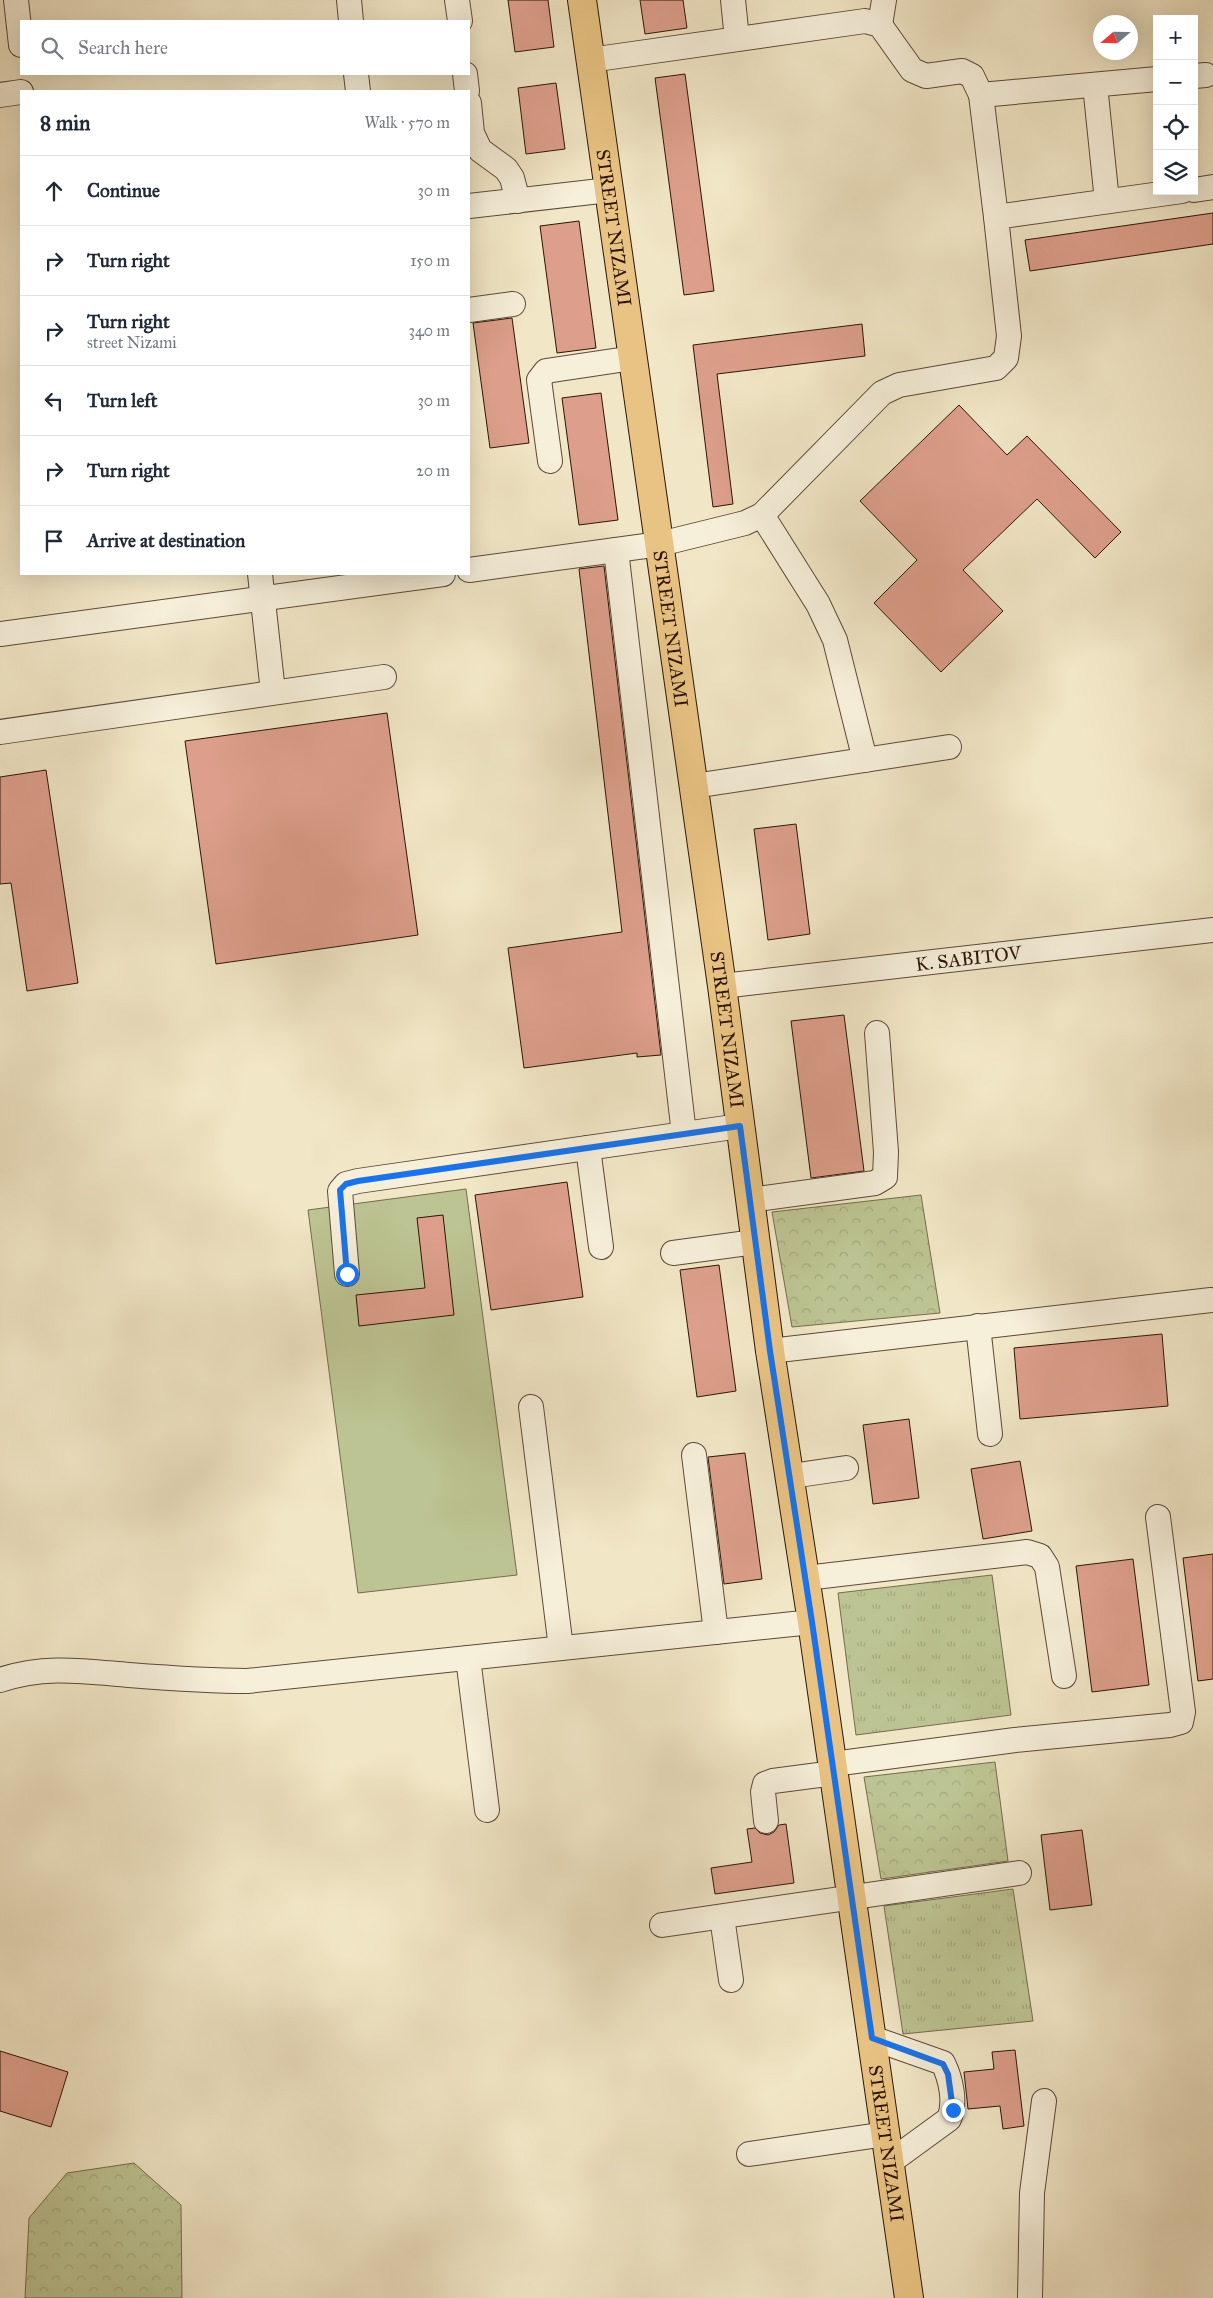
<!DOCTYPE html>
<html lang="en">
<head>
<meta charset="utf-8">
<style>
  :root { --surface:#fff; --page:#f6f6f7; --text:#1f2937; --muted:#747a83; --line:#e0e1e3 }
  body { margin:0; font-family:"IM FELL Great Primer",serif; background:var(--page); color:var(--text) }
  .controls { position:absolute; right:15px; top:15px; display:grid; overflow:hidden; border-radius:0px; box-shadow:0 5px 20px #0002 }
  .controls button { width:45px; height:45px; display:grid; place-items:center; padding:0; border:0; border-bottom:1px solid var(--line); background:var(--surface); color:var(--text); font:25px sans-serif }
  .compass { position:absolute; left:1093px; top:15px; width:45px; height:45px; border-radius:50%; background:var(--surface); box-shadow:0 5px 20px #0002; rotate:250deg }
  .stop { position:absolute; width:15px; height:15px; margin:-11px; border:4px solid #1a73e8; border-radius:50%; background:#fff }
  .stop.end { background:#1a73e8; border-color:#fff; box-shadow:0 1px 5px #0008 }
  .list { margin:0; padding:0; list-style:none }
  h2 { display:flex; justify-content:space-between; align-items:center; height:65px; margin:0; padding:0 20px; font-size:21px }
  h2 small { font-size:16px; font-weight:400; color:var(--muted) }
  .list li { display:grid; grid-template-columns:32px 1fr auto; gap:15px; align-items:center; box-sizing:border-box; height:70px; padding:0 20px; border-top:1px solid var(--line) }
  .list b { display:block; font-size:19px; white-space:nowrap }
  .list p { margin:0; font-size:16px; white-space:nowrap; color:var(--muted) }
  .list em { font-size:16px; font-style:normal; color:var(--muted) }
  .icon { flex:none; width:28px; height:28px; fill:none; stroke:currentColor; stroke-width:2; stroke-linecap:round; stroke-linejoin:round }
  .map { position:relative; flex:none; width:1213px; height:2298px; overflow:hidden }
  .search { position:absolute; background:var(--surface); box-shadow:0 5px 20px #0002; left:20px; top:20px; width:450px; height:55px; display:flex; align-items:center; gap:12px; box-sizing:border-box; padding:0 18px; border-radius:0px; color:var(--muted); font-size:19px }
  .panel { position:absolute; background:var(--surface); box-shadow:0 5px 20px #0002; left:20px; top:90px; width:450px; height:485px; border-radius:0px }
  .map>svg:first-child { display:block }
  .grass { fill:url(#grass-tufts); stroke:#746c4d }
  .forest { fill:url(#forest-crowns); stroke:#746c4d }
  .green { fill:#bdc493; stroke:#746c4d }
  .building { fill:#dd9f8b; stroke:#2c1507 }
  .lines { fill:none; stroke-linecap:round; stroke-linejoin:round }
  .minor-casing { stroke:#5d4937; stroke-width:26 }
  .major-casing { stroke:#2c1507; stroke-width:30 }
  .minor { stroke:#f6efda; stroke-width:24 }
  .major { stroke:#e8c383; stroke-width:28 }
  .route { stroke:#1a73e8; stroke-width:6 }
  .labels { text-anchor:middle; stroke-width:4; stroke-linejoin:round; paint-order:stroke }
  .street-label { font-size:19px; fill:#2c1507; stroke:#f6efda }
</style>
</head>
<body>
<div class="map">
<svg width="1213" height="2298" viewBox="0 0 1213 2298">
  <defs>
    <pattern id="grass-tufts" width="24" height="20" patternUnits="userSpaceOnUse" patternTransform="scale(1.25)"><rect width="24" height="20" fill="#bdc493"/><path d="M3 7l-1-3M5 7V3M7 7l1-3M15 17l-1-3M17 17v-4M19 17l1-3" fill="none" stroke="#a3a87d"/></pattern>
    <pattern id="forest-crowns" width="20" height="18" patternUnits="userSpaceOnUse" patternTransform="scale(1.25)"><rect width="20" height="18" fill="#bdc493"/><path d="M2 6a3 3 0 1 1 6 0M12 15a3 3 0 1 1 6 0" fill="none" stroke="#a3a87d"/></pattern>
  </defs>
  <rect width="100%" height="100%" fill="#f1e6c6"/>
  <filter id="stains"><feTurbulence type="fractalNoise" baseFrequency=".004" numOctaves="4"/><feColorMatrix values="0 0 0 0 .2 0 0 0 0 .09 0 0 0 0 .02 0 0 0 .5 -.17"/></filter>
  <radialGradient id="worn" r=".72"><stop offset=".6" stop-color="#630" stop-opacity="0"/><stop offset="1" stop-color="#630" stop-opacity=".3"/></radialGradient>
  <path class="grass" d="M 992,1575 L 1011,1715 L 856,1735 L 838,1593 Z
    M 1013,1889 L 1033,2021 L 903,2034 L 884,1906 Z"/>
  <path class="forest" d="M 921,1195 L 940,1313 L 792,1327 L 772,1212 Z
    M 995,1762 L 1008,1861 L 881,1879 L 864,1777 Z
    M 134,2163 L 181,2205 L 182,2298 L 25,2298 L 29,2218 L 67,2173 Z"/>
  <path class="green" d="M 466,1189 L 517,1575 L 358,1593 L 308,1210 Z"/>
  <path class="building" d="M 508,0 L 548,0 L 554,47 L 515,52 Z
    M 640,0 L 683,0 L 687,28 L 645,34 Z
    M 685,74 L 714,291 L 684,295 L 655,78 Z
    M 556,83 L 565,149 L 526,154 L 518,88 Z
    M 1213,213 L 1213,244 L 1030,271 L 1025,240 Z
    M 579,221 L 596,348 L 557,353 L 540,226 Z
    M 512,318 L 529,443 L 490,448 L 473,323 Z
    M 862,324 L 865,356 L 717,374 L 733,504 L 713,507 L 693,345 Z
    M 601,393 L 618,520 L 579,525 L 562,398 Z
    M 959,405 L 1007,455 L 1027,436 L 1121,532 L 1095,558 L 1037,499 L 963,570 L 1003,611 L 941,672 L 874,603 L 917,560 L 860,501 Z
    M 604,566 L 661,1055 L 637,1057 L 637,1053 L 524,1068 L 508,948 L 622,932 L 579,569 Z
    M 387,713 L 418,935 L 216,964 L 185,741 Z
    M 46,770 L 78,983 L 27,991 L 11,883 L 0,884 L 0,777 Z
    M 796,824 L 810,934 L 768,940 L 754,829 Z
    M 844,1015 L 864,1171 L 811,1178 L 791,1021 Z
    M 567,1182 L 583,1297 L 491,1310 L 475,1195 Z
    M 443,1215 L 454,1315 L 359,1326 L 356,1295 L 425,1288 L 417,1218 Z
    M 719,1265 L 736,1391 L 697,1397 L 680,1270 Z
    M 1162,1334 L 1168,1406 L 1020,1419 L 1014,1348 Z
    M 909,1419 L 919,1498 L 873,1504 L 863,1425 Z
    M 745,1453 L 762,1579 L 724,1584 L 708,1457 Z
    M 1020,1461 L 1032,1531 L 983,1539 L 971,1469 Z
    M 1213,1554 L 1213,1679 L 1198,1681 L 1183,1558 Z
    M 1133,1559 L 1149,1685 L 1092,1692 L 1076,1566 Z
    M 786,1824 L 794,1883 L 715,1894 L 711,1868 L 752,1862 L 747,1829 L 755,1828 L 760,1833 L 768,1835 L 774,1832 L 779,1825 Z
    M 1082,1830 L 1092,1905 L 1050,1910 L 1041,1835 Z
    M 1015,2050 L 1024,2126 L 1003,2129 L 1000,2106 L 968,2109 L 964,2072 L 994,2069 L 992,2052 Z
    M 0,2051 L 68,2072 L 51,2127 L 0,2111 Z"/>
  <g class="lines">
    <g class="minor-casing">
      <g id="minor">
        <path d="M 16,0 L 21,45"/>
        <path d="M 349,0 L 351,21"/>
        <path d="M 457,0 L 460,21"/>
        <path d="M 733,0 L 737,39"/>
        <path d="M 880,25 L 884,0"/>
        <path d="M 590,60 L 865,21 L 880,25 L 912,70 L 926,76 L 962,71 L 972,76 L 981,95 L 996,217"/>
        <path d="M 356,74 L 358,91"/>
        <path d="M 465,74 L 467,91"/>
        <path d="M 1194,76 L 1206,75"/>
        <path d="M 1095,85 L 1107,201"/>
        <path d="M 0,95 L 21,92"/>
        <path d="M 981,95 L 1157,79"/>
        <path d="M 469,103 L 472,133 L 480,150 L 506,169 L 512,178 L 518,201"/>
        <path d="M 1194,190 L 1213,187"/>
        <path d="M 469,206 L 609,190"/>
        <path d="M 469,310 L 513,304"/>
        <path d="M 550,461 L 539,380 L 546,371 L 633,358"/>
        <path d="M 762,515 L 818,604 L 835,640 L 865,760"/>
        <path d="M 616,550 L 684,1134"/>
        <path d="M 469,570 L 660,544 L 745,523 L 762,515 L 882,393 L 899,385 L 996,368 L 1006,358 L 1009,336 L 996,217 L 1182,191"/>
        <path d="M 260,574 L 273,692"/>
        <path d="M 0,634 L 443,574"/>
        <path d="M 0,732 L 384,677"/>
        <path d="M 694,786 L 949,747"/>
        <path id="s1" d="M 722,986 L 1213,930"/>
        <path d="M 588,1148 L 601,1247"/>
        <path d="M 750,1200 L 875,1183 L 885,1177 L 886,1152 L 877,1033"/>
        <path d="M 673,1253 L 755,1242"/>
        <path d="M 347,1274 L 340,1191 L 346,1184 L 358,1181 L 740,1126"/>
        <path d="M 978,1326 L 990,1434"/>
        <path d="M 770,1351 L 1211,1300"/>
        <path d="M 531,1407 L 561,1648"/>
        <path d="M 694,1455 L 716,1632"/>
        <path d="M 791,1476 L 846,1468"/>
        <path d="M 806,1578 L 1027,1552 L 1040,1556 L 1047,1567 L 1064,1676"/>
        <path d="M 468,1658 L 487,1810"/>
        <path d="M 0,1680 C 45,1665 82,1671 129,1675 C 168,1678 207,1681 247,1681 L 812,1622"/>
        <path d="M 833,1764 L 1015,1740 L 1170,1725 L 1181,1722 L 1183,1712 L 1158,1517"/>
        <path d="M 766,1821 L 763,1792 L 765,1784 L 773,1781 L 834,1773"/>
        <path d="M 722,1917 L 731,1980"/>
        <path d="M 662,1925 L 1019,1873"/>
        <path d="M 872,2038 L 943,2063 C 951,2079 956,2103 949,2119 L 890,2162"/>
        <path d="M 749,2154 L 886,2134"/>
        <path d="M 1030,2298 L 1032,2193 L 1044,2101"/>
      </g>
    </g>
    <g class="major-casing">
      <g id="major">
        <path id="s2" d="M 582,0 L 722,986 L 770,1351 L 812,1622 L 909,2298"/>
      </g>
    </g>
    <use href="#minor" class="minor"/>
    <use href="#major" class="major"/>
  </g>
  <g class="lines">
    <path class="route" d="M 347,1274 L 340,1190 L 346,1184 L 358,1181 L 740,1126 L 770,1351 L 812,1622 L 872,2038 L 943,2064 L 948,2074 L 953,2110"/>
  </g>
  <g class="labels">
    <g class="street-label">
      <text dy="7" stroke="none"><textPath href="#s2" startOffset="230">STREET NIZAMI</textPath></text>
      <text dy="7" stroke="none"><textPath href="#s2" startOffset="635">STREET NIZAMI</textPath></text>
      <text dy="7" stroke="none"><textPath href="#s1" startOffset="248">K. SABITOV</textPath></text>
      <text dy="7" stroke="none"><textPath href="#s2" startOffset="1040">STREET NIZAMI</textPath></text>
      <text dy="7" stroke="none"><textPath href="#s2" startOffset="2165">STREET NIZAMI</textPath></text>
    </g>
  </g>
  <rect width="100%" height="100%" filter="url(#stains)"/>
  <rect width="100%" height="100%" fill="url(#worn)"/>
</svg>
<div class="controls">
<button>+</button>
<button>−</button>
<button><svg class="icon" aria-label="locate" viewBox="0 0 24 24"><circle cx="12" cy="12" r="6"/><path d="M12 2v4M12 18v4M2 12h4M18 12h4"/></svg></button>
<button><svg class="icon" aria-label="layers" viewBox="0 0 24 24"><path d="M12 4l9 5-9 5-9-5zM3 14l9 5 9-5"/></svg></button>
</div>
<svg class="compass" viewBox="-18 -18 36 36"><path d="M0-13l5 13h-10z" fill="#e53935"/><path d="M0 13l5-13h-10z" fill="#747a83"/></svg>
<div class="stop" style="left:347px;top:1274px"></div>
<div class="stop end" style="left:953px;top:2110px"></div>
<div class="search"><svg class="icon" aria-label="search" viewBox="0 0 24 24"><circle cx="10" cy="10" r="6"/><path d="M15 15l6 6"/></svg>Search here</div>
<section class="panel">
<h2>8 min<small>Walk · 570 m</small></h2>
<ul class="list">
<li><svg class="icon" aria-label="ahead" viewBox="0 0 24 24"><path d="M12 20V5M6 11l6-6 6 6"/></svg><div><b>Continue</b></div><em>30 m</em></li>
<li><svg class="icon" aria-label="right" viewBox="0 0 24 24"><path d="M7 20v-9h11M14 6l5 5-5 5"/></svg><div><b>Turn right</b></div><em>150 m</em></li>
<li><svg class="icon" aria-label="right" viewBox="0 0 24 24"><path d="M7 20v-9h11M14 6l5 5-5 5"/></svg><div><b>Turn right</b><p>street Nizami</p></div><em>340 m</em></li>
<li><svg class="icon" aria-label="left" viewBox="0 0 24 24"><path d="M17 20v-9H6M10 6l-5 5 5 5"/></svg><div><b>Turn left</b></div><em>30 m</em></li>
<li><svg class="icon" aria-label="right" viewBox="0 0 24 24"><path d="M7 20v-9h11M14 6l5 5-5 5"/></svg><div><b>Turn right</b></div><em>20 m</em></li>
<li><svg class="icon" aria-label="arrive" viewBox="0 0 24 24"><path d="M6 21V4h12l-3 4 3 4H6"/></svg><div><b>Arrive at destination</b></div></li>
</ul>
</section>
</div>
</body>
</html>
